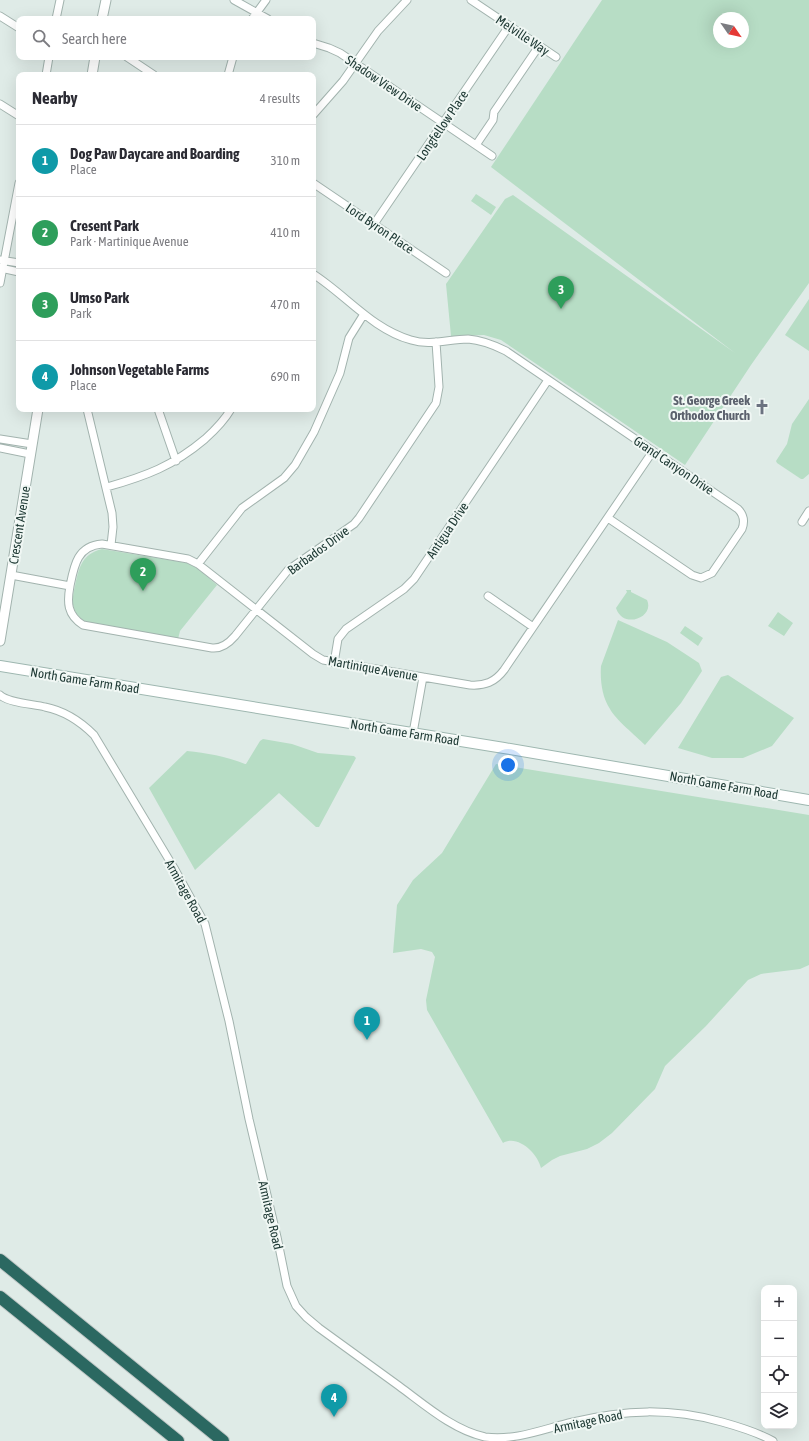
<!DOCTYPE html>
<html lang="en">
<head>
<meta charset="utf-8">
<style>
  :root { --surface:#fff; --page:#f2f2f3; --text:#2b2b33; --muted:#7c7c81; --line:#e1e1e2; --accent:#855642 }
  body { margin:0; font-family:"Asap Condensed",sans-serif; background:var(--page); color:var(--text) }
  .controls { position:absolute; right:12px; bottom:12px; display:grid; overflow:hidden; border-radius:8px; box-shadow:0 4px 16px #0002 }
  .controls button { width:36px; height:36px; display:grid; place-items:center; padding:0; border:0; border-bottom:1px solid var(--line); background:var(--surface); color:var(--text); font:20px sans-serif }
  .compass { position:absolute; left:713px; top:12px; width:36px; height:36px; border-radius:50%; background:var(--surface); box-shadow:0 4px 16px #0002; rotate:124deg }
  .you { position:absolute; left:508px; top:765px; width:14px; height:14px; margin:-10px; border:3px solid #fff; border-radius:50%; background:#1a73e8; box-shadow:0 0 0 6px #1a73e833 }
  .badge { display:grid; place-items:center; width:26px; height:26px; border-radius:50%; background:var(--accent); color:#fff; font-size:13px; font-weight:700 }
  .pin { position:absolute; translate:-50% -33px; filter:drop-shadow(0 1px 2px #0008) }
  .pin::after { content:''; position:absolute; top:21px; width:14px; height:12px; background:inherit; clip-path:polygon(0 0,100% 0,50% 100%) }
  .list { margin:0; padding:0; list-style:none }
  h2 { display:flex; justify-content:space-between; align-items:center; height:52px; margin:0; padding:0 16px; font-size:17px }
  h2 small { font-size:13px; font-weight:400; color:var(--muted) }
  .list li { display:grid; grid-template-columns:26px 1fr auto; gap:12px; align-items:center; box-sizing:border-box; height:72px; padding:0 16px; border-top:1px solid var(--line) }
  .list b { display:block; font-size:15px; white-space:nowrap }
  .list p { margin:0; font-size:13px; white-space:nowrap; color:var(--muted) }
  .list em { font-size:13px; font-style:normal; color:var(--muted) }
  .icon { flex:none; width:22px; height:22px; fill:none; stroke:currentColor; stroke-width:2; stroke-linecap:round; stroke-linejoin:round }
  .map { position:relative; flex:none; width:809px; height:1441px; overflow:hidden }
  .search { position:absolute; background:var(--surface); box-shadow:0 4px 16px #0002; left:16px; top:16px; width:300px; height:44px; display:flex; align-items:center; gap:10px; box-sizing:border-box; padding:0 14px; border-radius:8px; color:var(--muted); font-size:15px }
  .panel { position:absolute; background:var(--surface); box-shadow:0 4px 16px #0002; left:16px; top:72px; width:300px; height:340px; border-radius:8px }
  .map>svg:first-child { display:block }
  .green { fill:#b7ddc5; fill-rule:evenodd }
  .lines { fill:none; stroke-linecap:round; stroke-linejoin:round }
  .minor-casing { stroke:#a2b3ae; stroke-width:9 }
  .tertiary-casing { stroke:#a2b3ae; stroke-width:11 }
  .secondary-casing { stroke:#9eb7b0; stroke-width:12 }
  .motorway-casing { stroke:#c1c8c7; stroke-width:14 }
  .minor { stroke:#fff; stroke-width:7 }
  .tertiary { stroke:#fff; stroke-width:9 }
  .secondary { stroke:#fff; stroke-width:10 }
  .motorway { stroke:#2b6861; stroke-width:12 }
  .labels { text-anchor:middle; stroke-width:4; stroke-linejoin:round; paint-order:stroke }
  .street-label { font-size:13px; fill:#203b36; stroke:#f0f7f4 }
  .worship-label { font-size:13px; font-weight:bold; fill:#5b616d; stroke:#f0f7f4; text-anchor:end }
</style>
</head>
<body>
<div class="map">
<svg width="809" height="1441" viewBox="0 0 809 1441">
  <rect width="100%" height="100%" fill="#dfebe7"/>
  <path class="green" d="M 602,0 L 809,0 L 809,283 L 751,365 L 685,465 L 501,340 L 484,335 L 451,336 L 446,284 L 505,199 L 513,195 L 735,353 L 491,167 ZM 719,18 L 743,18 L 743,42 L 719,42 Z
    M 476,194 L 496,207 L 491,215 L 471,201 Z
    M 809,299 L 809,351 L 785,335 Z
    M 809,399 L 809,474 L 803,479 L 801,479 L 777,463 L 776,461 L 787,444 L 792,424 Z
    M 102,549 L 187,563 L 197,568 L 217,585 L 180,631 L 178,639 L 88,623 C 71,614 71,602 75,586 C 79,567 82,554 102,549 Z
    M 626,590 L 631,590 L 631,592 L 647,600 C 655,617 623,630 616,608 L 627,592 Z
    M 778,612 L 793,623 L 784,636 L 768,626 Z
    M 618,620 L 667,642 L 699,663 L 702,671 L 681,703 L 645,745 C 636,736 615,719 610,709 C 602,697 600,680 601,666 Z
    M 685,626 L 703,638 L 698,646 L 680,633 Z
    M 728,675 L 794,718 L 772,746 L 743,758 L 712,758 L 678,748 L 721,677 Z
    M 263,739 L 292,744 L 318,753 L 354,756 L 356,758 L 319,827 L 316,827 L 279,793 L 195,870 L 149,788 L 187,751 C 206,753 226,756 245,764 L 246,764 L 260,741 Z
    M 496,764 L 809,815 L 809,965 L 800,969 L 761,974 L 748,980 L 706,1026 L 665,1066 L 655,1089 L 612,1133 L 599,1143 L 587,1149 L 560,1156 L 552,1160 L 541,1168 C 538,1154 518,1134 503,1143 L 427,1010 L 426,1000 L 435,957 L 432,952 L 421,949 L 393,953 L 397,905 L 413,880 L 442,853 Z"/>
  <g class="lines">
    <g class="minor-casing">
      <path id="minor" d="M 234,0 L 268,19
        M 471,0 L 556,57
        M 0,16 L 19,28
        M 56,19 L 60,0
        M 252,19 L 266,0
        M 313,43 L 329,48 L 340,53 L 492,156
        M 127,57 L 154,75
        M 46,75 L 49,57
        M 228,75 L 233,57
        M 0,104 L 19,116
        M 313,115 L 343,81 L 378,31 L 407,0
        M 476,145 L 493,120 L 494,112 L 539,46
        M 313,183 L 446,273
        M 374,224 L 509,26
        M 0,260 L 19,263
        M 0,268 L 19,272
        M 313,274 C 346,295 372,329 411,340 C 430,346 449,339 468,339 C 482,340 494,345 506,351 L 738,509 C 744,515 745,521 742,529 L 712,573 L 701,578 L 692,575 L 608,518
        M 0,283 L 19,183
        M 87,409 L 112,513 L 113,527 L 111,545
        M 158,409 L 176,461
        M 0,439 L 32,444
        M 0,448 L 30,454
        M 107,487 C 146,476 173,466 205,439 C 215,430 224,421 231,409
        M 802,522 L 809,511
        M 198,564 L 242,508 L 284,478 L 295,465 L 314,432 L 340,373 L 349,338 L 364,314
        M 11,575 L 70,586 C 74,566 77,546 102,544 L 188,559 L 198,564 L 313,654 L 323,660 L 470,685 C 485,686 495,682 504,670 L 653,451
        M 70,586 C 67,602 67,615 83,625 L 212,648 C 222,649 229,643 235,636 L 288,570 L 354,524 L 359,518 L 436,403 L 439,387 L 436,342
        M 488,596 L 533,627
        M 334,663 L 338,639 L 346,629 L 404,589 L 414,579 L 548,380
        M 0,695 C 9,703 33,704 45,707 C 65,711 80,721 94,735 L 174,868 L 205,924 L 229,1021 L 249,1119 L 277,1237 L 287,1286 L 296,1306 L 306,1317 L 319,1328 C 345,1347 373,1367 399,1386 C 425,1405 453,1430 485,1437 C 516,1441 543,1429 573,1422 C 625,1409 671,1408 722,1422 C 740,1427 757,1432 773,1441
        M 413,733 L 423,677"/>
    </g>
    <g class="tertiary-casing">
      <path id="tertiary" d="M 102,19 L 106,0
        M 92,75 L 95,57
        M 0,641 L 38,409"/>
    </g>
    <g class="secondary-casing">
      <path id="secondary" d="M 0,666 L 504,748 L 809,800"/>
    </g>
    <g class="motorway-casing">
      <path id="motorway" d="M 0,1260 L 223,1441
        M 0,1297 L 178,1441"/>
    </g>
    <use href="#minor" class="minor"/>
    <use href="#tertiary" class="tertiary"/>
    <use href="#secondary" class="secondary"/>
    <use href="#motorway" class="motorway"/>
  </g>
  <defs>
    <g id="church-bare" transform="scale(1.2)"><path d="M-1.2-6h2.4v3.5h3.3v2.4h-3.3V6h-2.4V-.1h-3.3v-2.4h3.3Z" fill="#6b7280" stroke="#f0f7f4" stroke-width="2.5" paint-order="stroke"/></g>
  </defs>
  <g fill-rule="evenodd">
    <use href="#church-bare" x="762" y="407"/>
  </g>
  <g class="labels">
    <g class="street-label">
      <text transform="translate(523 35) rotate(34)" y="5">Melville Way</text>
      <text transform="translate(384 83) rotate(34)" y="5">Shadow View Drive</text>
      <text transform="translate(442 125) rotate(-56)" y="5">Longfellow Place</text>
      <text transform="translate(380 228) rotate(34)" y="5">Lord Byron Place</text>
      <text transform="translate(674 465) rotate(34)" y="5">Grand Canyon Drive</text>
      <text transform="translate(19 525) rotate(-81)" y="5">Crescent Avenue</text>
      <text transform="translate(447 530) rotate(-56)" y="5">Antigua Drive</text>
      <text transform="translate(318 550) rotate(-36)" y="5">Barbados Drive</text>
      <text transform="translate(373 668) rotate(10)" y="5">Martinique Avenue</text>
      <text transform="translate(85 680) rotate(9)" y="5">North Game Farm Road</text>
      <text transform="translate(405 732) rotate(9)" y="5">North Game Farm Road</text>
      <text transform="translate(724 785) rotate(10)" y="5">North Game Farm Road</text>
      <text transform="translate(186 891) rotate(61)" y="5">Armitage Road</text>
      <text transform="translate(271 1215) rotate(77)" y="5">Armitage Road</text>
      <text transform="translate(588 1421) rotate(-12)" y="5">Armitage Road</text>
    </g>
    <g class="worship-label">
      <text x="750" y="405">St. George Greek<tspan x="750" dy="15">Orthodox Church</tspan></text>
    </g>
  </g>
</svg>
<div class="controls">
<button>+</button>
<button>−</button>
<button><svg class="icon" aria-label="locate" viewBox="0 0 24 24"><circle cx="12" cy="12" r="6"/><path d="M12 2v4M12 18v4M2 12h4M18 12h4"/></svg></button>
<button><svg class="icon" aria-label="layers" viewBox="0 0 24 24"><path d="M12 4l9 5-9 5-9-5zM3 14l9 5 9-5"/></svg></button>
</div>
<svg class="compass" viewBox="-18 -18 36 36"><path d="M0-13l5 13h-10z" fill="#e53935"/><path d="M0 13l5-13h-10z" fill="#7c7c81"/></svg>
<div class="you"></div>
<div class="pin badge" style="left:367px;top:1040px;background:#0f9aa8">1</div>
<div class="pin badge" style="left:143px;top:591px;background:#2e9e5b">2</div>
<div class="pin badge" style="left:561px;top:309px;background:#2e9e5b">3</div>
<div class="pin badge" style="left:334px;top:1417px;background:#0f9aa8">4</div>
<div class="search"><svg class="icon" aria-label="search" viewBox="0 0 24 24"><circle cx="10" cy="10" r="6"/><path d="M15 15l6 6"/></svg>Search here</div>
<section class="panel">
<h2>Nearby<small>4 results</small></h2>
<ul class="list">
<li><span class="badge" style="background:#0f9aa8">1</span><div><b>Dog Paw Daycare and Boarding</b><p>Place</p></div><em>310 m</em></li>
<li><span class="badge" style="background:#2e9e5b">2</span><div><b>Cresent Park</b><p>Park · Martinique Avenue</p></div><em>410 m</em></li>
<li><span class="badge" style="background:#2e9e5b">3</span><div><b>Umso Park</b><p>Park</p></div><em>470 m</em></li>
<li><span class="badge" style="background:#0f9aa8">4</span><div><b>Johnson Vegetable Farms</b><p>Place</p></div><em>690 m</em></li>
</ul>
</section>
</div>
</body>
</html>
